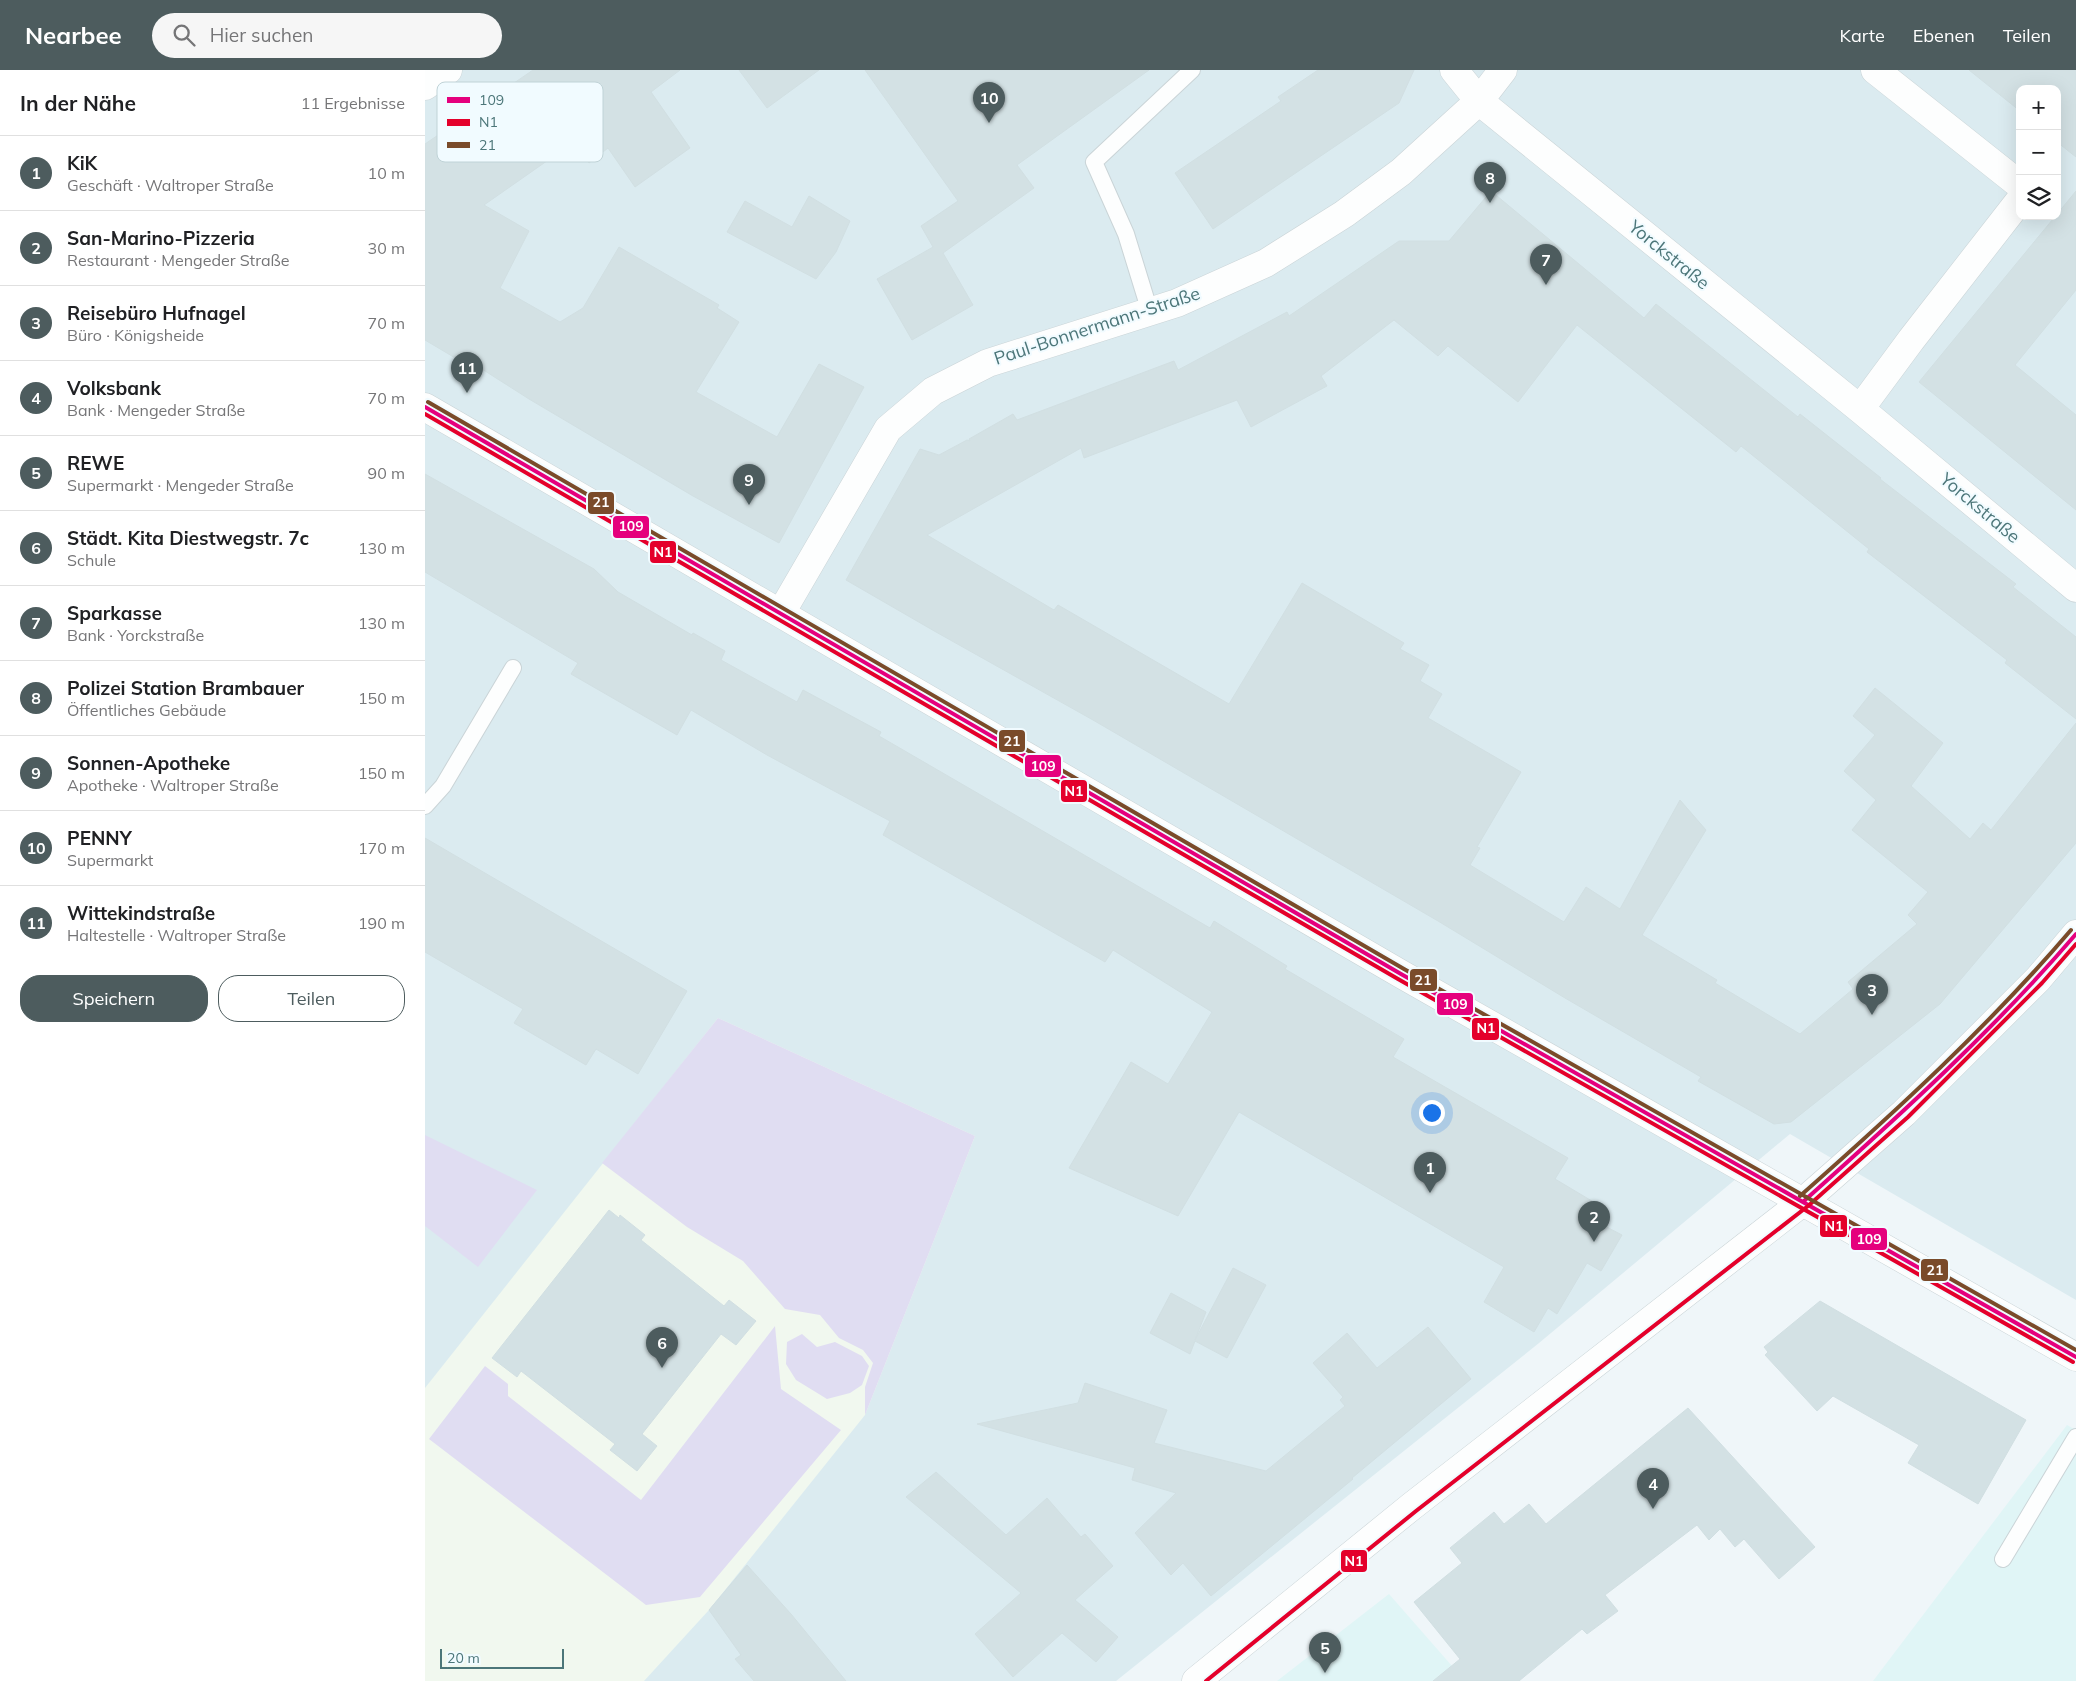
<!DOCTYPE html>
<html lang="de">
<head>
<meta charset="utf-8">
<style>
  :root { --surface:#fff; --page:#f6f6f6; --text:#202124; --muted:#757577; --line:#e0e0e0; --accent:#4d5c5e }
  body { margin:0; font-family:Mulish,sans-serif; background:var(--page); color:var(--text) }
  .controls { position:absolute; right:15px; top:15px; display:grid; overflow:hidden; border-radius:10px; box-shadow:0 5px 20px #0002 }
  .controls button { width:45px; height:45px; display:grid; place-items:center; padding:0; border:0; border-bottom:1px solid var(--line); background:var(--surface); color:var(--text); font:25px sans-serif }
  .scale { position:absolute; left:15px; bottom:12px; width:124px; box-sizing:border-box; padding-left:5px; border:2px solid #4c7679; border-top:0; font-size:14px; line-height:18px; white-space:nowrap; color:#4c7679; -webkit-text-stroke:4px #f1fbff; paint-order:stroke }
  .you { position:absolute; left:1006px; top:1042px; width:18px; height:18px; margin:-12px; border:4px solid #fff; border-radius:50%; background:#1a73e8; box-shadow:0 0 0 8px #1a73e833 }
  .badge { display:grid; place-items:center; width:32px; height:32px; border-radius:50%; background:var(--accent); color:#fff; font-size:16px; font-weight:700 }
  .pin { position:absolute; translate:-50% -41px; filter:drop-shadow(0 1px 2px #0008) }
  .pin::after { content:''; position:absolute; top:26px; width:18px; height:15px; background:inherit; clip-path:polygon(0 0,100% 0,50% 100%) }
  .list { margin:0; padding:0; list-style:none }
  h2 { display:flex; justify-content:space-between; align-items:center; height:65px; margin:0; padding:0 20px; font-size:21px }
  h2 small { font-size:16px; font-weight:400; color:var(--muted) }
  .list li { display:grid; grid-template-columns:32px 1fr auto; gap:15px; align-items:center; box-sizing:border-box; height:75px; padding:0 20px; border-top:1px solid var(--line) }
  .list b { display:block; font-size:19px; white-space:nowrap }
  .list p { margin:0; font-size:16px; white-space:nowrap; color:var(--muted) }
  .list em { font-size:16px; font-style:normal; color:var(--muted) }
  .actions { display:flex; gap:10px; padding:15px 20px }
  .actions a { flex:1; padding:11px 0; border:1px solid var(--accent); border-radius:20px; text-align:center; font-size:18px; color:var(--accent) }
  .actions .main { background:var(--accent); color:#fff }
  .icon { flex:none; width:28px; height:28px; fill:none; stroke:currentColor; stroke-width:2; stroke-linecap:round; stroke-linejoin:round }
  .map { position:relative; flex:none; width:1651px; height:1611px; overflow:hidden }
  header { display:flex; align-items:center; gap:30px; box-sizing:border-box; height:70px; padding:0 25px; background:var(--accent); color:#fff }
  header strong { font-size:24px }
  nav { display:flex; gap:28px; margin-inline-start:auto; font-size:18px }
  .search { width:350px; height:45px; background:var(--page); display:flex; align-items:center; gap:12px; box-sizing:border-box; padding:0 18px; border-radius:28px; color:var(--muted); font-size:19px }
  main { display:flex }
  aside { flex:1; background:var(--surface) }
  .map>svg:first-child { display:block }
  .residential { fill:#dbebf0; fill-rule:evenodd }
  .commercial { fill:#e0f5f6 }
  .education { fill:#f1f8ef }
  .green { fill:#e0ddf2 }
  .building { fill:#d3e1e4; stroke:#d1dfe2 }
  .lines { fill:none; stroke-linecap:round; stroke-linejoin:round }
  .lane-casing { stroke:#cad4d7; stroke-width:18 }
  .street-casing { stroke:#cad4d7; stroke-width:29 }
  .secondary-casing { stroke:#c9d3d6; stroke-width:29 }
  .lane { stroke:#fdfefe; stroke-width:16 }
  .street { stroke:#fdfefe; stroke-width:28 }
  .secondary { stroke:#fdfefe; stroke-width:28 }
  .bus-1-casing { stroke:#f1fbff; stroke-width:8 }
  .bus-2-casing { stroke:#f1fbff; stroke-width:8 }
  .bus-3-casing { stroke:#f1fbff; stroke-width:8 }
  .bus-1 { stroke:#e5007d; stroke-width:4 }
  .bus-2 { stroke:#e4002b; stroke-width:4 }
  .bus-3 { stroke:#7a4b2a; stroke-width:4 }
  .labels { text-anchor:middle; stroke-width:4; stroke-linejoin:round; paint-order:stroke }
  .street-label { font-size:18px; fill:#4c7679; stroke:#f1fbff }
  .key { fill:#f1fbff; stroke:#c0d3d7; stroke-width:1 }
  .key-label { font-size:14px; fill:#4c7679 }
  .line-badge { stroke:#f1fbff; stroke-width:2 }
  .badge-label { font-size:14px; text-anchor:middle; font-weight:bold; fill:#fff }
</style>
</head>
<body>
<header>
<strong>Nearbee</strong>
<div class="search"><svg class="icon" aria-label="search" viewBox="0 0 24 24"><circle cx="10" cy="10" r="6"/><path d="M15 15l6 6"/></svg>Hier suchen</div>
<nav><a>Karte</a><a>Ebenen</a><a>Teilen</a></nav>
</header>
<main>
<aside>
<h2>In der Nähe<small>11 Ergebnisse</small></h2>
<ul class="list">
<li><span class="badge">1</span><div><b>KiK</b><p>Geschäft · Waltroper Straße</p></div><em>10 m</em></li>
<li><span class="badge">2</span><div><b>San-Marino-Pizzeria</b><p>Restaurant · Mengeder Straße</p></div><em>30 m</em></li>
<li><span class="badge">3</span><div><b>Reisebüro Hufnagel</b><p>Büro · Königsheide</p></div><em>70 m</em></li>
<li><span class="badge">4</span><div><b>Volksbank</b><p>Bank · Mengeder Straße</p></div><em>70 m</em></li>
<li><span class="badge">5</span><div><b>REWE</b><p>Supermarkt · Mengeder Straße</p></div><em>90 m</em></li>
<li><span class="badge">6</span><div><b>Städt. Kita Diestwegstr. 7c</b><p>Schule</p></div><em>130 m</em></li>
<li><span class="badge">7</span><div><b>Sparkasse</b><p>Bank · Yorckstraße</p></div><em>130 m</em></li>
<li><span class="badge">8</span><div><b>Polizei Station Brambauer</b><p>Öffentliches Gebäude</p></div><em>150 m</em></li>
<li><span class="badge">9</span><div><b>Sonnen-Apotheke</b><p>Apotheke · Waltroper Straße</p></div><em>150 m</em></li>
<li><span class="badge">10</span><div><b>PENNY</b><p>Supermarkt</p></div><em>170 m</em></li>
<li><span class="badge">11</span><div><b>Wittekindstraße</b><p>Haltestelle · Waltroper Straße</p></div><em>190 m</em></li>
</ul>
<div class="actions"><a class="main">Speichern</a><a>Teilen</a></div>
</aside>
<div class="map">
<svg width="1651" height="1611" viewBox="0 0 1651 1611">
  <rect width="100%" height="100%" fill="#eff6f9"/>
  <path class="residential" d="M 0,0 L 1651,0 L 1651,1230 L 1365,1064 L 1114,1273 L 691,1611 L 0,1611 ZM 1595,19 L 1632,19 L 1632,146 L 1595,146 Z"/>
  <path class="commercial" d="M 1642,1355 L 1651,1360 L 1651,1611 L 1448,1611 Z
    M 964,1524 L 1027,1596 L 1045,1611 L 852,1611 Z"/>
  <path class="education" d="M 293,948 L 550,1066 L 440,1345 L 284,1540 L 219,1611 L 0,1611 L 0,1318 Z"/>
  <path class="green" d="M 293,948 L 550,1066 L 440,1345 L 440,1317 L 448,1293 L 438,1280 L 414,1268 L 395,1245 L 360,1239 L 318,1191 L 262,1157 L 177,1093 Z
    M 0,1065 L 112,1120 L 53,1197 L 0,1156 Z
    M 350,1256 L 356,1319 L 416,1360 L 275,1527 L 221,1535 L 4,1369 L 60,1296 L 83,1314 L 83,1326 L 216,1430 Z
    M 377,1264 L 392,1277 L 410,1272 L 437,1286 L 444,1296 L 437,1315 L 425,1323 L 402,1329 L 371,1310 L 361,1294 L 362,1272 Z"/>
  <path class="building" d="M 108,0 L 255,0 L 226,22 L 265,78 L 210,117 L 183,78 L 164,93 L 149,72 L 59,135 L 104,161 L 75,218 L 135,252 L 158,238 L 194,177 L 294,235 L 292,238 L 314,252 L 271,322 L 352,367 L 394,294 L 439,317 L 354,473 L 268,426 L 104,329 L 35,285 L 32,289 L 0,270 L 0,74 Z
    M 314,0 L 394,0 L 342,38 Z
    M 440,0 L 724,0 L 592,95 L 609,118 L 518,183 L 548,235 L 487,270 L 452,209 L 508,177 L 496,156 L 533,131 Z
    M 893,0 L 989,0 L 974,33 L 788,159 L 750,103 L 856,31 L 853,27 Z
    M 1544,0 L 1651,0 L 1651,87 L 1632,72 L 1632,19 L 1595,19 L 1595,41 Z
    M 1066,121 L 1219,248 L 1231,234 L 1373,347 L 1375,344 L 1456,408 L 1455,409 L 1591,514 L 1588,517 L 1651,567 L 1651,649 L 1580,593 L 1582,590 L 1442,482 L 1444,479 L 1316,376 L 1311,382 L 1152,255 L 1093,332 L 1023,276 L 1013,286 L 969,250 L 896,306 L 902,316 L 826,357 L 812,330 L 659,388 L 656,378 L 502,465 L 629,540 L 633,535 L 804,634 L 877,513 L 979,573 L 975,579 L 1004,595 L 995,611 L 1017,624 L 1003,648 L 1096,702 L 1052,777 L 1055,778 L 1045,795 L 1139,852 L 1161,817 L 1195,839 L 1255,730 L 1281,760 L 1217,865 L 1292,910 L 1290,913 L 1375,964 L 1428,919 L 1423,912 L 1492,854 L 1483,845 L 1503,822 L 1427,760 L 1451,730 L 1419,701 L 1450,665 L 1428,646 L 1450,618 L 1518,673 L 1486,716 L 1545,769 L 1558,753 L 1566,760 L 1651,653 L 1651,773 L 1515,934 L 1366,1052 L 1349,1054 L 1273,1011 L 1276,1007 L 1140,928 L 1013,851 L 668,650 L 511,562 L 421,510 L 495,379 L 514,385 L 542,370 L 545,371 L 544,369 L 588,344 L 592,350 L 749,291 L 753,300 L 862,242 L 864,246 L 974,171 L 1024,171 Z
    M 1651,121 L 1651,220 L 1590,295 L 1651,345 L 1651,440 L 1494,312 Z
    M 384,126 L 425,151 L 411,182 L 391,209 L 302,162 L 320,131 L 367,157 Z
    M 0,404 L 169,499 L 193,522 L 267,565 L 268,563 L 300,581 L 296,590 L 372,632 L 378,620 L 456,662 L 454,666 L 785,858 L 789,851 L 862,896 L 860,899 L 979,969 L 968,987 L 1143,1088 L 1130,1109 L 1182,1140 L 1174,1153 L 1197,1165 L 1176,1201 L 1162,1193 L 1132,1244 L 1123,1238 L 1109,1262 L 1059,1232 L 1079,1197 L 814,1042 L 753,1146 L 644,1098 L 706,992 L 743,1014 L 787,942 L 688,880 L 680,892 L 458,765 L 465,751 L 342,685 L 266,640 L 252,665 L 146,604 L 153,593 L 0,502 Z
    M 0,768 L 262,921 L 213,1004 L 171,979 L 161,995 L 89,953 L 98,939 L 0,882 Z
    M 184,1140 L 194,1148 L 195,1145 L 220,1165 L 216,1170 L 299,1236 L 304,1230 L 331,1251 L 311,1275 L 296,1264 L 217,1364 L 232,1376 L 212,1401 L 185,1380 L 190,1374 L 96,1301 L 92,1307 L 67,1288 Z
    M 808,1198 L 841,1215 L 802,1288 L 770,1271 L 765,1284 L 725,1263 L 746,1223 L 781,1242 L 770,1270 Z
    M 1395,1231 L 1601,1350 L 1553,1434 L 1483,1393 L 1494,1375 L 1408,1326 L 1392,1341 L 1340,1285 L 1343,1282 L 1339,1277 Z
    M 1003,1257 L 1046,1309 L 927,1408 L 928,1409 L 786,1526 L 758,1493 L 746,1505 L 710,1463 L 751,1423 L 707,1410 L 710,1398 L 552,1354 L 653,1333 L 660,1313 L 742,1340 L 729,1373 L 841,1401 L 920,1336 L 915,1330 L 918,1327 L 888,1293 L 922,1263 L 952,1298 Z
    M 1263,1338 L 1390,1477 L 1354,1509 L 1319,1469 L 1310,1477 L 1295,1459 L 1284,1470 L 1272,1455 L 1180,1525 L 1193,1541 L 1162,1564 L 1157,1559 L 1094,1611 L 1008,1611 L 1035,1589 L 989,1532 L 1037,1493 L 1025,1478 L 1069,1442 L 1079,1454 L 1104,1434 L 1121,1454 Z
    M 511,1402 L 581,1465 L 622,1428 L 656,1467 L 660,1464 L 688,1496 L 650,1530 L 693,1567 L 671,1592 L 637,1563 L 588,1607 L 550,1564 L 596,1523 L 481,1427 Z
    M 322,1495 L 366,1544 L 421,1611 L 329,1611 L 310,1589 L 316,1585 L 284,1540 Z"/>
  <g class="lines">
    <g class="lane-casing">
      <path id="lane" d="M 725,242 L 701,164 L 669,92 L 767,0
        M 0,736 L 18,716 L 88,598
        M 1578,1489 L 1651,1367"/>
    </g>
    <g class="street-casing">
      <path id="street" d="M 1029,0 L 1054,31 L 1435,339 L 1651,518
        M 1450,0 L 1595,115
        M 0,16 L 23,0
        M 1435,339 L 1486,270 L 1595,130
        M 356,543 L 463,359 L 508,321 L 563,293 L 752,233 L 841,193 L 919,144 L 976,102 L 1054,31 L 1078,0"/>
    </g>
    <g class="secondary-casing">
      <path id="secondary" d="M 0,337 L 976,904 L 1651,1287
        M 771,1611 L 987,1436 L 1379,1131 L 1479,1043 L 1613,909 L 1651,864"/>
    </g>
    <use href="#lane" class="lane"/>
    <use href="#street" class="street"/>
    <use href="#secondary" class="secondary"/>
    <g class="bus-1-casing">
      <path id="bus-1" d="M 0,337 L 976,904 L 1651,1287
        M 1379,1131 C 1474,1046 1568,961 1651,864"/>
    </g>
    <g class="bus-2-casing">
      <path id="bus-2" d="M 0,344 L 973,909 L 1648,1292
        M 781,1611 L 991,1441 L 1383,1136 L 1483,1047 L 1617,913 L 1651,874"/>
    </g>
    <g class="bus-3-casing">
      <path id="bus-3" d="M 3,332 L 979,899 L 1651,1280
        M 1375,1126 C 1470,1042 1563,957 1646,860"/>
    </g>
    <use href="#bus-1" class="bus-1"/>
    <use href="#bus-2" class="bus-2"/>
    <use href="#bus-3" class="bus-3"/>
  </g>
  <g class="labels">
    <g class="street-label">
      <text transform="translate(1244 185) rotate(39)" y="6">Yorckstraße</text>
      <text transform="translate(672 256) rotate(-18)" y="6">Paul-Bonnermann-Straße</text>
      <text transform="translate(1555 438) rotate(40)" y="6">Yorckstraße</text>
    </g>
  </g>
  <rect x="12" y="12" width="166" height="80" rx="8" class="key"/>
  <rect x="22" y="27" width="23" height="6" fill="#e5007d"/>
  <rect x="22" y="49" width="23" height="7" fill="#e4002b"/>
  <rect x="22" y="72" width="23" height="6" fill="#7a4b2a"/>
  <g class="key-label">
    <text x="54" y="35">109</text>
    <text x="54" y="57">N1</text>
    <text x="54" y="80">21</text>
  </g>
  <g class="line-badge">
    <rect x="162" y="421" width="28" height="24" rx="5" fill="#7a4b2a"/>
    <rect x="187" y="445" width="38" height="24" rx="5" fill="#e5007d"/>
    <rect x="224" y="470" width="28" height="24" rx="5" fill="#e4002b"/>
    <rect x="573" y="659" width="28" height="24" rx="5" fill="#7a4b2a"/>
    <rect x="599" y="684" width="38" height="24" rx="5" fill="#e5007d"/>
    <rect x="635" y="709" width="28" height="24" rx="5" fill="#e4002b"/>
    <rect x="984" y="898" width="29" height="24" rx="5" fill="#7a4b2a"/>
    <rect x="1011" y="922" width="38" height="24" rx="5" fill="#e5007d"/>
    <rect x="1046" y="947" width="29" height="24" rx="5" fill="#e4002b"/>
    <rect x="1394" y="1144" width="29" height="24" rx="5" fill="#e4002b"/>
    <rect x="1425" y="1157" width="38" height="24" rx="5" fill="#e5007d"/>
    <rect x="1495" y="1188" width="29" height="24" rx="5" fill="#7a4b2a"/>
    <rect x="915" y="1479" width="28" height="24" rx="5" fill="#e4002b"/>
  </g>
  <g class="badge-label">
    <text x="176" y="437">21</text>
    <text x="206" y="461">109</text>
    <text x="238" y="487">N1</text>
    <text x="587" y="676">21</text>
    <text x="618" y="701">109</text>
    <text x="649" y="726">N1</text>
    <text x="998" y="915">21</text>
    <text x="1030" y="939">109</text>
    <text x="1061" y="963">N1</text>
    <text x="1409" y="1161">N1</text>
    <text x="1444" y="1174">109</text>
    <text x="1510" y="1205">21</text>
    <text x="929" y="1496">N1</text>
  </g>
</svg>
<div class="controls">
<button>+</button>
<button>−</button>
<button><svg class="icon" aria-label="layers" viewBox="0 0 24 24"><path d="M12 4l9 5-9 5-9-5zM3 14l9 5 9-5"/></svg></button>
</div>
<div class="scale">20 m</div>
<div class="you"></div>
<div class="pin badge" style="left:1005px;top:1123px">1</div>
<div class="pin badge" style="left:1169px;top:1172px">2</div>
<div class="pin badge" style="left:1447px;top:945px">3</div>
<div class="pin badge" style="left:1228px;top:1439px">4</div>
<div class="pin badge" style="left:900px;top:1603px">5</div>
<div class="pin badge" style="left:237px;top:1298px">6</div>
<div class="pin badge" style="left:1121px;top:215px">7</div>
<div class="pin badge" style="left:1065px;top:133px">8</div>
<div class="pin badge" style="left:324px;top:435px">9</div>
<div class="pin badge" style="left:564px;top:53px">10</div>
<div class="pin badge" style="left:42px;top:323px">11</div>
</div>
</main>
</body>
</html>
